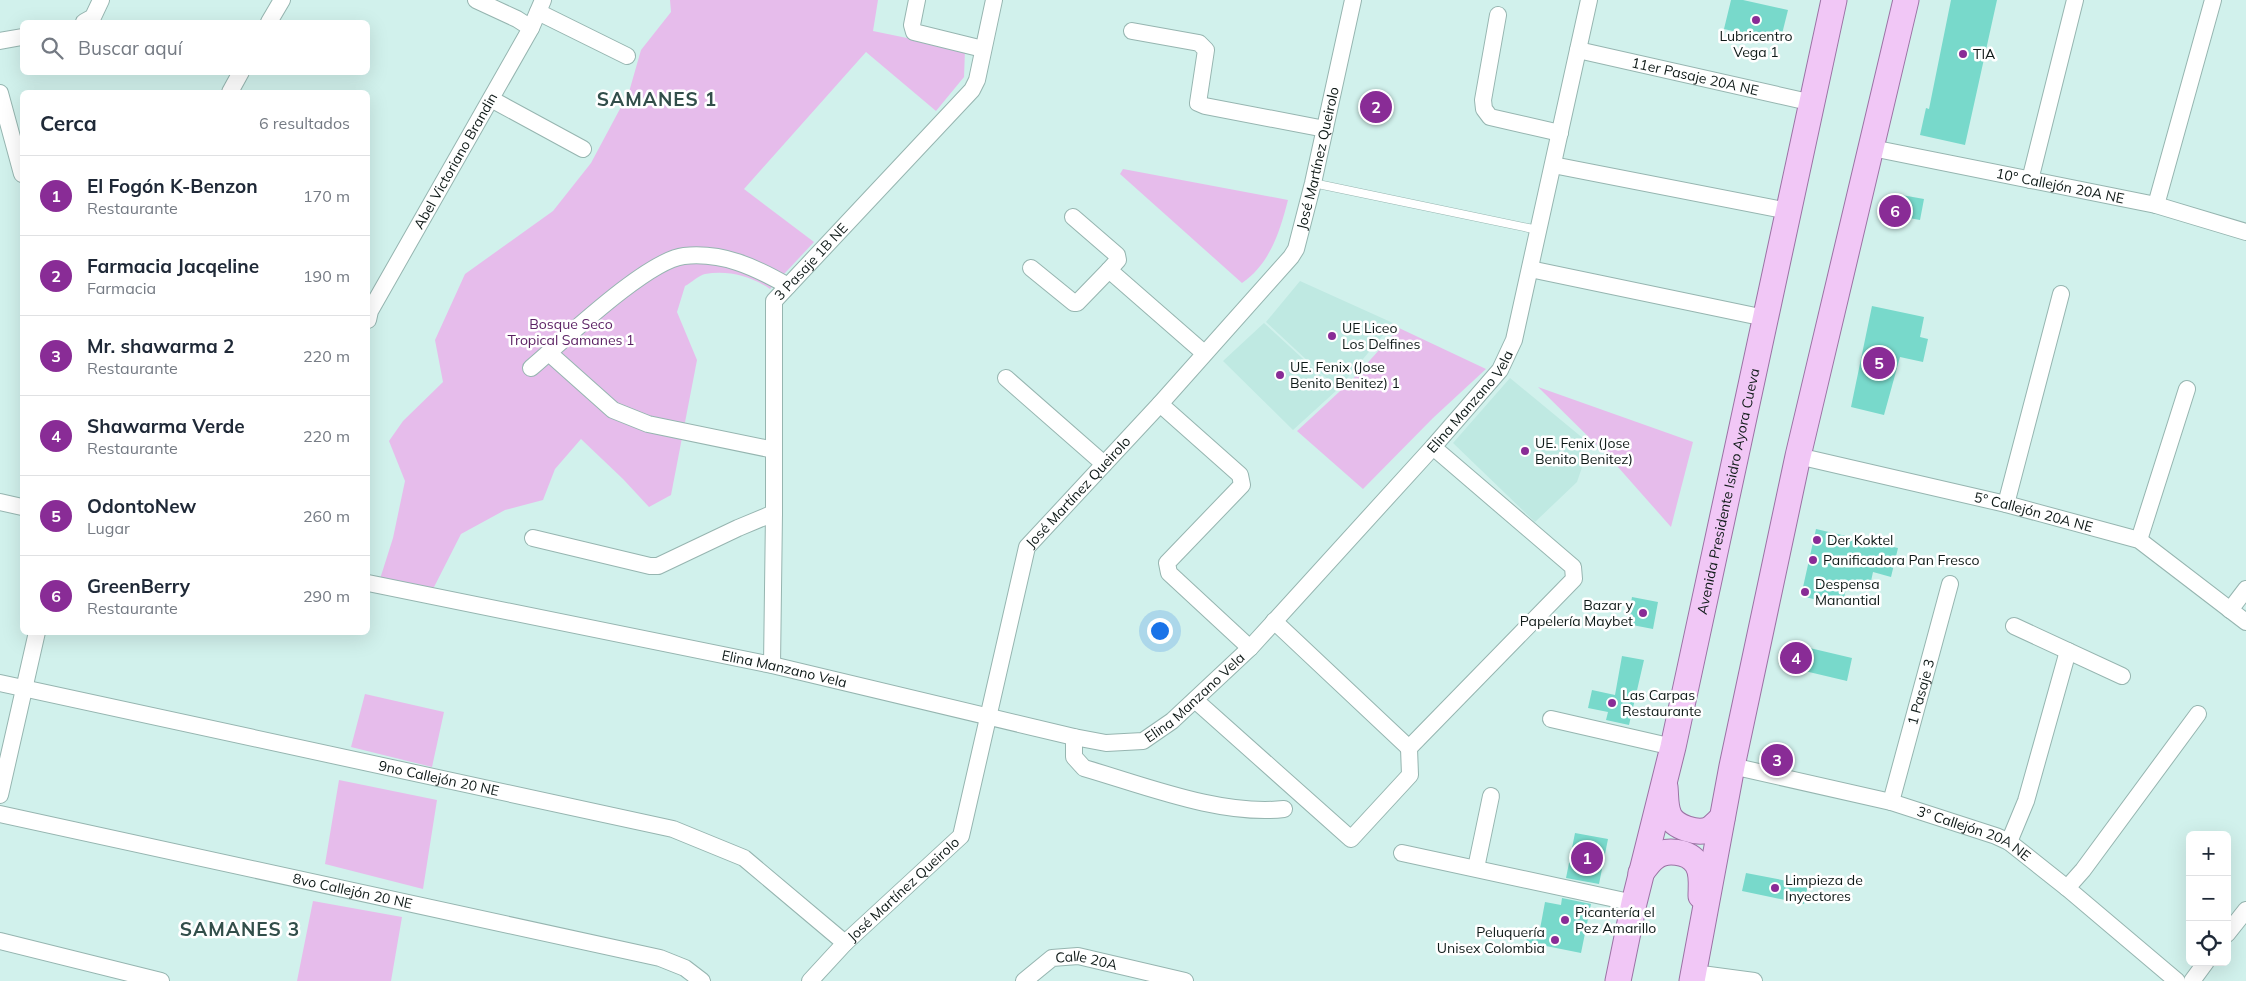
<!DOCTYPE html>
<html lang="es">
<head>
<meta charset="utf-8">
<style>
  :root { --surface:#fff; --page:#f2f2f3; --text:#1f2937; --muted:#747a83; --line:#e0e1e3; --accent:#892c96 }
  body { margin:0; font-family:Mulish,sans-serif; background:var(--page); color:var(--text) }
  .controls { position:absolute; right:15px; bottom:15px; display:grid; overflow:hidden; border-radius:8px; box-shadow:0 5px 20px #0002 }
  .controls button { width:45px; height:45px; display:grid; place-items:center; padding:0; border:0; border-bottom:1px solid var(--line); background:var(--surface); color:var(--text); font:25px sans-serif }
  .you { position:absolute; left:1159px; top:630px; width:18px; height:18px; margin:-12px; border:4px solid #fff; border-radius:50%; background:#1a73e8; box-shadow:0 0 0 8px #1a73e833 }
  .badge { display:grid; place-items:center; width:32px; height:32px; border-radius:50%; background:var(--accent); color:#fff; font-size:16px; font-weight:700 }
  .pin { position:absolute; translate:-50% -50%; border:2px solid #fff; box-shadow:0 1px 5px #0006 }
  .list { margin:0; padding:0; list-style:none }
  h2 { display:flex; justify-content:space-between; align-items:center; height:65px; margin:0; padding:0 20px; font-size:21px }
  h2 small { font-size:16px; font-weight:400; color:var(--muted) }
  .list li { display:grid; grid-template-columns:32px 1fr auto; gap:15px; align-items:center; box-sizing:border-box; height:80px; padding:0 20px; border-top:1px solid var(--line) }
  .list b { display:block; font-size:19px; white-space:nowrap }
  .list p { margin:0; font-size:16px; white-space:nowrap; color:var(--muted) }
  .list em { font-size:16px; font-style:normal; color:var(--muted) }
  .icon { flex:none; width:28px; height:28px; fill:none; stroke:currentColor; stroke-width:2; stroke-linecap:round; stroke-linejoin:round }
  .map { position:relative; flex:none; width:2246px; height:981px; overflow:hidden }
  .search { position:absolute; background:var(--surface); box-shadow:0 5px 20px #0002; left:20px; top:20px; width:350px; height:55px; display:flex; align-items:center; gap:12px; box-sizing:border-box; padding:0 18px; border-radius:8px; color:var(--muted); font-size:19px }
  .panel { position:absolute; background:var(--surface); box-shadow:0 5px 20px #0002; left:20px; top:90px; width:350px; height:545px; border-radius:8px }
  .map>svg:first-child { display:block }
  .built { fill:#bfe9e2 }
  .green { fill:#e6bceb }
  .building { fill:#78d9cb }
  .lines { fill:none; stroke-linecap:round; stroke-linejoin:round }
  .lane-casing { stroke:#96b5b0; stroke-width:9 }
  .street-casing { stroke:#96b5b0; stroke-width:18 }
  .primary-casing { stroke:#9b72a4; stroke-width:27 }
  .lane { stroke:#fff; stroke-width:8 }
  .street { stroke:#fff; stroke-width:16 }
  .primary { stroke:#f1c7f6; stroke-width:25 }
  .poi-dot { fill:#892c96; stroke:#fff; stroke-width:2 }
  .labels { text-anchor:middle; stroke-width:5; stroke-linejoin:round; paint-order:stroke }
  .poi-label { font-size:14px; fill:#0f1a18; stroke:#fff; text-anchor:start }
  .street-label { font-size:14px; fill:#0f1a18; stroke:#fff }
  .park-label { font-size:14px; fill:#5c2264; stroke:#fff }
  .district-label { font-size:19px; font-weight:bold; letter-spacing:1px; fill:#324e4a; stroke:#fff }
</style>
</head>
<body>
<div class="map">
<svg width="2246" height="981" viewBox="0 0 2246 981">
  <rect width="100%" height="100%" fill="#d1f1ec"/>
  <path class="built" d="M 1300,281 L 1393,323 L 1338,389 L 1266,322 Z
    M 1264,323 L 1337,390 L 1293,430 L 1223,361 Z
    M 1510,378 L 1590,444 L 1577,482 L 1535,522 L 1453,443 Z"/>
  <path class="green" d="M 670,0 L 878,0 L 873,31 L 965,50 L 964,77 L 936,111 L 866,52 L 744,189 L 814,242 L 770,289 C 751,276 728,270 705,274 C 699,275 691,283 685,286 L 677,312 L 697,360 L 671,495 L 649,507 L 623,479 L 581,439 L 555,469 L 543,500 L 505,510 L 461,534 L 432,591 L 380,579 L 393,538 L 405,481 L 389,441 L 403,421 L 443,382 L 435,340 L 465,274 L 553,211 L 591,163 L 629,92 L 641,50 L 671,12 Z
    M 1123,169 L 1288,200 C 1280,231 1270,264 1242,283 L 1120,174 Z
    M 1399,328 L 1486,369 L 1433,418 L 1363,489 L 1297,431 L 1352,380 Z
    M 1538,387 L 1693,442 L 1671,527 L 1610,458 Z
    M 365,694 L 444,712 L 432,767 L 351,747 Z
    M 339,780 L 437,800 L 423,889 L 325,864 Z
    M 313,901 L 402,917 L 391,981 L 297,981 Z"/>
  <path class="building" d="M 1731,0 L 1743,0 L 1788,10 L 1780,42 L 1724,29 Z
    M 1951,0 L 1997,0 L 1965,145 L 1920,135 L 1926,108 L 1929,109 Z
    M 1896,194 L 1924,199 L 1920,220 L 1892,215 Z
    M 1872,306 L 1924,317 L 1920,337 L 1928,339 L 1923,362 L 1900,357 L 1884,415 L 1851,407 Z
    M 1816,529 L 1898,548 L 1891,577 L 1873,572 L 1870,586 L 1848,581 L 1842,606 L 1801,596 Z
    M 1632,597 L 1658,602 L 1653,629 L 1627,624 Z
    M 1797,645 L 1852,658 L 1847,681 L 1792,668 Z
    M 1622,656 L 1644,660 L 1629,725 L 1606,720 L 1608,712 L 1588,708 L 1592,690 L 1615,695 Z
    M 1575,833 L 1608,839 L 1599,884 L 1566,878 Z
    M 1746,873 L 1808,885 L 1804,904 L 1742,891 Z
    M 1562,898 L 1591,904 L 1581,953 L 1526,942 L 1529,927 L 1540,929 L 1545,902 L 1561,905 Z"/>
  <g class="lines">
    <g class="lane-casing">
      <path id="lane" d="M 1313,183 L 1538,230"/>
    </g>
    <g class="street-casing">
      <g id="street">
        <path d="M 476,0 L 517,19 L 531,28"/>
        <path d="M 917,0 L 912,25 L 914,32 L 983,49"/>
        <path d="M 538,12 L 627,56"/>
        <path d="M 1498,15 L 1483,100 L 1484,109 L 1490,117 L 1560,133"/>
        <path d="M 84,22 L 93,17 L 101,0"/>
        <path d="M 269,22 L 282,0"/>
        <path d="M 1132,31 L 1199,43 L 1206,50 L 1198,103 L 1205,106 L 1325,129"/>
        <path d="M 0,41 L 22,37"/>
        <path id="s1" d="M 1578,50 L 1813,103"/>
        <path d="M 230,92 L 241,72"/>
        <path d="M 0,93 L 22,174"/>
        <path d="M 491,99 L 583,149"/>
        <path id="s2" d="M 1872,148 L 2156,205 L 2246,232"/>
        <path d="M 1553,165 L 1788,211"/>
        <path d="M 2030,180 L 2075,0"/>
        <path d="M 2156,205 L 2213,0"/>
        <path d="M 1073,217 L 1117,255 L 1118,260 L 1109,270"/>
        <path d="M 1031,268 L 1074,303 L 1077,303 L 1109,270 L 1204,353"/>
        <path d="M 1530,269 L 1765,318"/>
        <path id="s3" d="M 368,320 L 370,311 L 531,28 L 543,0"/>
        <path d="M 549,353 L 613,410 L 648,424 L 774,450"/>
        <path d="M 531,368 C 563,341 647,260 684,256 C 723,252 755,267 788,286"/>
        <path d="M 1006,378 L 1104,464"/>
        <path d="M 1160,404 L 1240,475 L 1242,485 L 1167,563 L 1169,573 L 1250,648"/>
        <path id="s4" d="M 1798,456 L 2006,504 L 2139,540 L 2246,622"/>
        <path d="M 0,502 L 22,507"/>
        <path d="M 2006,504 L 2061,294"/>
        <path d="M 533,538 L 650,566 L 658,566 L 738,528 L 774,513"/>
        <path d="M 2139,540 L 2187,389"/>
        <path id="s5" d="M 368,583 L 772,665 L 1074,737 L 1106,743 L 1143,741 L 1172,721 L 1250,648 L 1433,447 L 1500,370 L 1514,340 L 1589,0"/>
        <path d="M 2230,610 L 2246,589"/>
        <path d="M 1274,621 L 1409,748"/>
        <path d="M 2014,626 L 2122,676"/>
        <path id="s6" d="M 772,665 L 774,513 L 774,301 L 972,90 L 977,80 L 994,0"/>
        <path id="s7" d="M 0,683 L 673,829 L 744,858 L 845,943"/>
        <path d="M 1195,700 L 1351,839 L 1410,775 L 1409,748 L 1574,579 L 1573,567 L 1433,447"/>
        <path d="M 1551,719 L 1673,747"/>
        <path d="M 1074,737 L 1074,757 L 1084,768 C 1146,786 1221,816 1284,809"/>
        <path id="s8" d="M 1732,766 L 1891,802 L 1996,836 L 2009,842 L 2067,888 L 2177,981"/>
        <path d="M 0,795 L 37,632"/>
        <path id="s9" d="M 1891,802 L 1950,584"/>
        <path id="s10" d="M 0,814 L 660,958 L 685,968 L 702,981"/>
        <path d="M 2009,842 L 2026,801 L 2068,651"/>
        <path d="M 1402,853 L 1634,903"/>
        <path d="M 1476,868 L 1491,796"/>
        <path d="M 2067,888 L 2083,870 L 2198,714"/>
        <path d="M 2227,934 L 2246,910"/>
        <path d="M 0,941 L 161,981"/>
        <path d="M 1694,973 L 1754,981"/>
        <path id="s11" d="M 810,981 L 845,943 L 961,836 L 1027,547 L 1160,404 L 1291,257 L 1296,249 L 1313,183 L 1353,0"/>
        <path id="s12" d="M 1024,981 L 1052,958 L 1078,956 L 1185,981"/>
        <path d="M 2192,981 L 2206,962"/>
      </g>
    </g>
    <g class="primary-casing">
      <g id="primary">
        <path d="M 1665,787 C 1666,796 1665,806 1669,815 C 1674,827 1698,835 1710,829 C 1714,826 1718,822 1722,818"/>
        <path d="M 1641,873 C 1645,868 1649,862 1654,858 C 1665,848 1689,851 1697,864 C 1703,873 1701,886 1701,896"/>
        <path id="s13" d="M 1618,981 L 1634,903 L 1673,747 L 1834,0"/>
        <path d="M 1692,981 L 1732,766 L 1798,456 L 1906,0"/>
      </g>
    </g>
    <use href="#lane" class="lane"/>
    <use href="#street" class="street"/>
    <use href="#primary" class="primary"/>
  </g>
  <g class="poi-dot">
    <circle cx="1756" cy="20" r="5"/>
    <circle cx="1963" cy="54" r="5"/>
    <circle cx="1332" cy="336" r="5"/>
    <circle cx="1280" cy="375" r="5"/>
    <circle cx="1525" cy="451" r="5"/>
    <circle cx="1817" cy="540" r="5"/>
    <circle cx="1813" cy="560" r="5"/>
    <circle cx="1805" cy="592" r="5"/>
    <circle cx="1643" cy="613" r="5"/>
    <circle cx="1612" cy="703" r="5"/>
    <circle cx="1775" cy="888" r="5"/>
    <circle cx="1565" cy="920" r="5"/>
    <circle cx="1555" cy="940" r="5"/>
  </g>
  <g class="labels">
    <g class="poi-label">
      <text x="1756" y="41" text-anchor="middle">Lubricentro<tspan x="1756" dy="16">Vega 1</tspan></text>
      <text x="1973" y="59">TIA</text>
      <text x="1342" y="333">UE Liceo<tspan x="1342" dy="16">Los Delfines</tspan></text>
      <text x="1290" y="372">UE. Fenix (Jose<tspan x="1290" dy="16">Benito Benitez) 1</tspan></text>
      <text x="1535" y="448">UE. Fenix (Jose<tspan x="1535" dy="16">Benito Benitez)</tspan></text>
      <text x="1827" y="545">Der Koktel</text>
      <text x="1823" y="565">Panificadora Pan Fresco</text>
      <text x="1815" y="589">Despensa<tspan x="1815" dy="16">Manantial</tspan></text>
      <text x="1633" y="610" text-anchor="end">Bazar y<tspan x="1633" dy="16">Papelería Maybet</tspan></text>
      <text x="1622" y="700">Las Carpas<tspan x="1622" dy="16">Restaurante</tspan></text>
      <text x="1785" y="885">Limpieza de<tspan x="1785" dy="16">Inyectores</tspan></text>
      <text x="1575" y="917">Picantería el<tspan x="1575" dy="16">Pez Amarillo</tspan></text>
      <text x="1545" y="937" text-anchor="end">Peluquería<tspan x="1545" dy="16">Unisex Colombia</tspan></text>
    </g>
    <g class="street-label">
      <text dy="5" stroke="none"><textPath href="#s1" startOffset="120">11er Pasaje 20A NE</textPath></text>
      <text dy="5" stroke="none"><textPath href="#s11" startOffset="1001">José Martínez Queirolo</textPath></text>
      <text dy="5" stroke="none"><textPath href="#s3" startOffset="182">Abel Victoriano Brandin</textPath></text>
      <text dy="5" stroke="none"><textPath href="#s2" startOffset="192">10° Callejón 20A NE</textPath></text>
      <text dy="5" stroke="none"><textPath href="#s6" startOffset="418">3 Pasaje 1B NE</textPath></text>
      <text dy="5" stroke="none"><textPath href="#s5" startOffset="1265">Elina Manzano Vela</textPath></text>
      <text dy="5" stroke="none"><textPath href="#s13" startOffset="502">Avenida Presidente Isidro Ayora Cueva</textPath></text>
      <text dy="5" stroke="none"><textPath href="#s11" startOffset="581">José Martínez Queirolo</textPath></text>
      <text dy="5" stroke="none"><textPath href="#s4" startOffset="242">5° Callejón 20A NE</textPath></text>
      <text dy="5" stroke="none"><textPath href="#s5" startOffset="425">Elina Manzano Vela</textPath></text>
      <text dy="5" stroke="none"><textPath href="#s9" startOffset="114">1 Pasaje 3</textPath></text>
      <text dy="5" stroke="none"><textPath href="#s5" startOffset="860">Elina Manzano Vela</textPath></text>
      <text dy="5" stroke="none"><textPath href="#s7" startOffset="449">9no Callejón 20 NE</textPath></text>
      <text dy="5" stroke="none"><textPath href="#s8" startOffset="252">3° Callejón 20A NE</textPath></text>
      <text dy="5" stroke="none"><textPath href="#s11" startOffset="131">José Martínez Queirolo</textPath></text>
      <text dy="5" stroke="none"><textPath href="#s10" startOffset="361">8vo Callejón 20 NE</textPath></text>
      <text dy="5" stroke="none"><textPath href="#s12" startOffset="71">Calle 20A</textPath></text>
    </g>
    <g class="park-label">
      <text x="571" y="329">Bosque Seco<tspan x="571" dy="16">Tropical Samanes 1</tspan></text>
    </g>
    <g class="district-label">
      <text x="657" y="106">SAMANES 1</text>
      <text x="240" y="936">SAMANES 3</text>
    </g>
  </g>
</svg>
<div class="controls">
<button>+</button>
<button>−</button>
<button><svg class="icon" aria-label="locate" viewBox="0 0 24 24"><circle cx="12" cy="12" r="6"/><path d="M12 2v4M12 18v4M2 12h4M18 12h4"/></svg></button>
</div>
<div class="you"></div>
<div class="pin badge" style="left:1587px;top:858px">1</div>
<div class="pin badge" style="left:1376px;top:107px">2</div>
<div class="pin badge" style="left:1777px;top:760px">3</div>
<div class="pin badge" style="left:1796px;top:658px">4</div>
<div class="pin badge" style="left:1879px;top:363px">5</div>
<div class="pin badge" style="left:1895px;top:211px">6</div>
<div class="search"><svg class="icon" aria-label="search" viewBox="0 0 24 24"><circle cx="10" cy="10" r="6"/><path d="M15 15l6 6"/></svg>Buscar aquí</div>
<section class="panel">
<h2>Cerca<small>6 resultados</small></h2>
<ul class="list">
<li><span class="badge">1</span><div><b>El Fogón K-Benzon</b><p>Restaurante</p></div><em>170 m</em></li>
<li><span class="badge">2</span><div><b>Farmacia Jacqeline</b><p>Farmacia</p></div><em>190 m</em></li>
<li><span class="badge">3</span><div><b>Mr. shawarma 2</b><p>Restaurante</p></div><em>220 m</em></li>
<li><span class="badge">4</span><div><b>Shawarma Verde</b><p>Restaurante</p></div><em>220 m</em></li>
<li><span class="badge">5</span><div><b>OdontoNew</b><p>Lugar</p></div><em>260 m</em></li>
<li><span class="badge">6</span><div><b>GreenBerry</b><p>Restaurante</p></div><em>290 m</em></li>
</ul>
</section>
</div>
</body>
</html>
